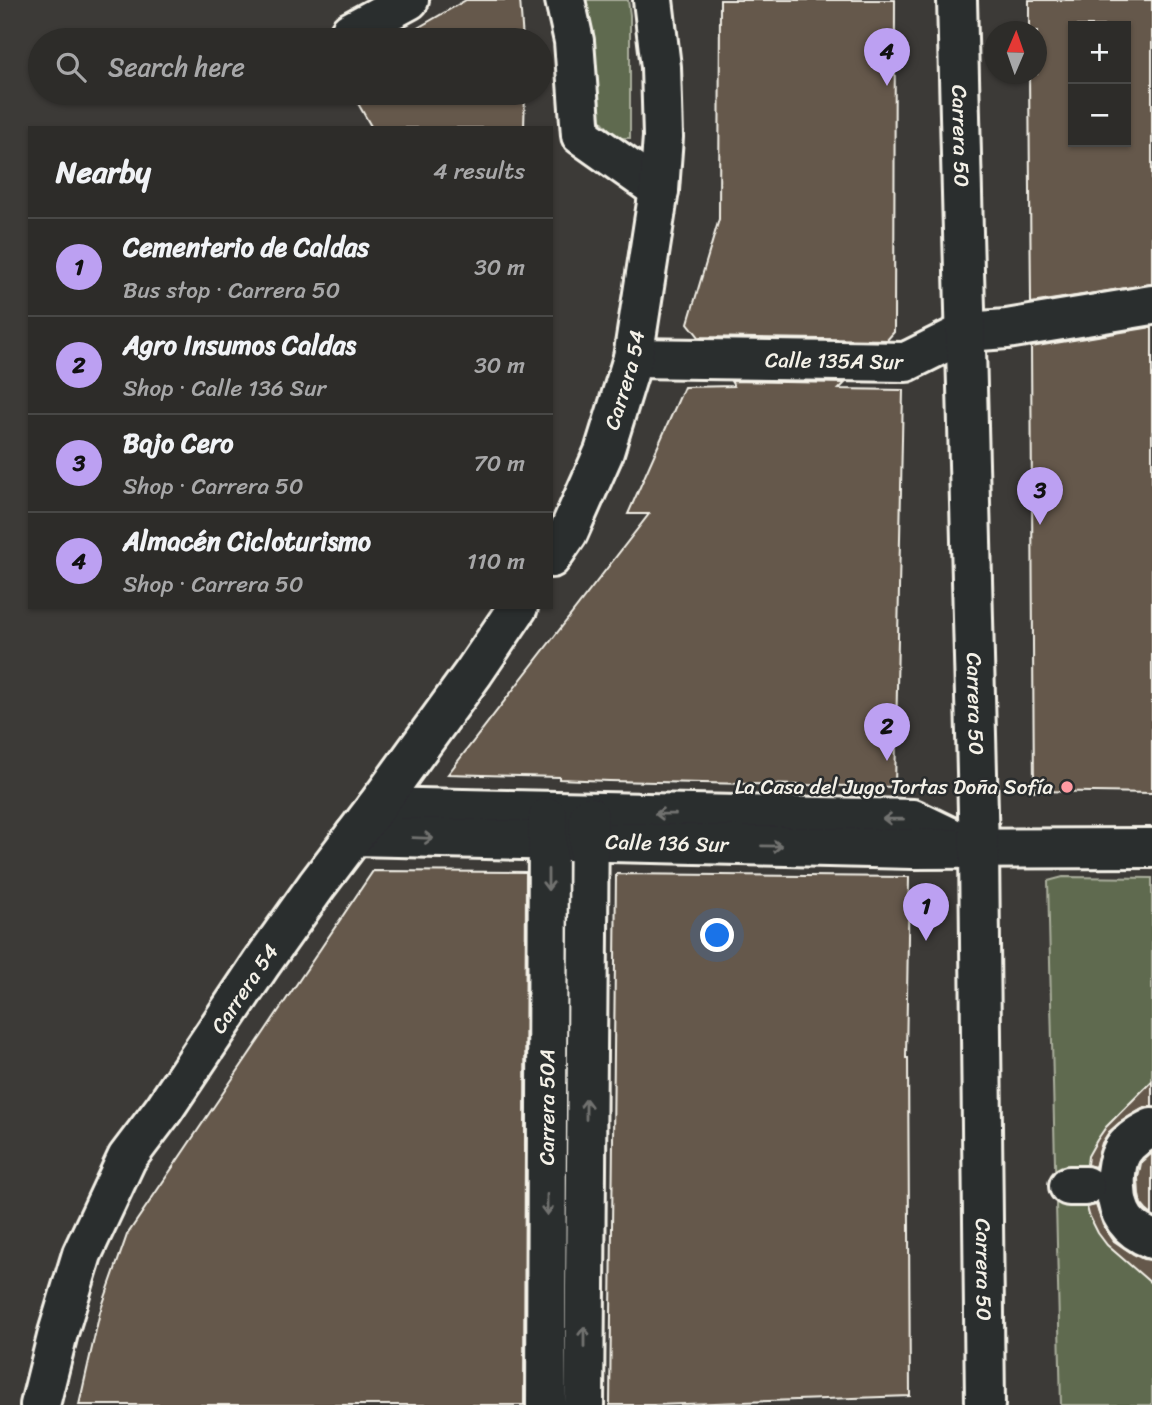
<!DOCTYPE html>
<html lang="en">
<head>
<meta charset="utf-8">
<style>
  :root { --surface:#2d2c29; --page:#393835; --text:#f1f3f6; --muted:#a7a7a8; --line:#484846; --accent:#bca0f2 }
  body { margin:0; font-family:Sriracha,sans-serif; background:var(--page); color:var(--text) }
  .controls { position:absolute; right:21px; top:21px; display:grid; overflow:hidden; border-radius:0px; box-shadow:0 2px 5px #0004 }
  .controls button { width:63px; height:63px; display:grid; place-items:center; padding:0; border:0; border-bottom:2px solid var(--line); background:var(--surface); color:var(--text); font:35px sans-serif }
  .compass { position:absolute; left:984px; top:21px; width:63px; height:63px; border-radius:50%; background:var(--surface); box-shadow:0 2px 5px #0004; rotate:2deg }
  .you { position:absolute; left:718px; top:936px; width:24px; height:24px; margin:-18px; border:5px solid #fff; border-radius:50%; background:#1a73e8; box-shadow:0 0 0 10px #1a73e833 }
  .badge { display:grid; place-items:center; width:46px; height:46px; border-radius:50%; background:var(--accent); color:#111; font-size:23px; font-weight:700 }
  .pin { position:absolute; translate:-50% -58px; filter:drop-shadow(0 2px 4px #0008) }
  .pin::after { content:''; position:absolute; top:37px; width:24px; height:21px; background:inherit; clip-path:polygon(0 0,100% 0,50% 100%) }
  .list { margin:0; padding:0; list-style:none }
  h2 { display:flex; justify-content:space-between; align-items:center; height:91px; margin:0; padding:0 28px; font-size:30px }
  h2 small { font-size:23px; font-weight:400; color:var(--muted) }
  .list li { display:grid; grid-template-columns:46px 1fr auto; gap:21px; align-items:center; box-sizing:border-box; height:98px; padding:0 28px; border-top:2px solid var(--line) }
  .list b { display:block; font-size:26px; white-space:nowrap }
  .list p { margin:0; font-size:23px; white-space:nowrap; color:var(--muted) }
  .list em { font-size:23px; font-style:normal; color:var(--muted) }
  .icon { flex:none; width:38px; height:38px; fill:none; stroke:currentColor; stroke-width:2; stroke-linecap:round; stroke-linejoin:round }
  .map { position:relative; flex:none; width:1152px; height:1405px; overflow:hidden }
  .search { position:absolute; background:var(--surface); box-shadow:0 2px 5px #0004; left:28px; top:28px; width:525px; height:77px; display:flex; align-items:center; gap:18px; box-sizing:border-box; padding:0 24px; border-radius:38px; color:var(--muted); font-size:26px }
  .panel { position:absolute; background:var(--surface); box-shadow:0 2px 5px #0004; left:28px; top:126px; width:525px; height:483px; border-radius:0px }
  .map>svg:first-child { display:block }
  .green { fill:#5f6a50; stroke:#aaae9c; stroke-width:2 }
  .building { fill:#65594c; stroke:#f4f1e8; stroke-width:2; fill-rule:evenodd }
  .lines { fill:none; stroke-linecap:round; stroke-linejoin:round }
  .minor-casing { stroke:#f4f1e8; stroke-width:44 }
  .major-casing { stroke:#f4f1e8; stroke-width:44 }
  .minor { stroke:#2a2d2e; stroke-width:38 }
  .major { stroke:#2a2d2e; stroke-width:38 }
  .oneway { stroke:#71726f }
  .poi-dot { fill:#ff9aa2; stroke:#2a2d2e; stroke-width:2.5 }
  .labels { text-anchor:middle; stroke-width:5; stroke-linejoin:round; paint-order:stroke }
  .street-label { font-size:21px; fill:#f4f1e8; stroke:#2a2d2e }
  .poi-label { font-size:21px; fill:#f4f1e8; stroke:#2a2d2e; text-anchor:end }
</style>
</head>
<body>
<div class="map">
<svg width="1152" height="1405" viewBox="0 0 1152 1405">
  <rect width="100%" height="100%" fill="#3c3a37"/>
  <filter id="ink" filterUnits="userSpaceOnUse"><feTurbulence type="fractalNoise" baseFrequency=".0143" numOctaves="2"/><feDisplacementMap in="SourceGraphic" scale="14" xChannelSelector="R" yChannelSelector="G"/><feConvolveMatrix kernelMatrix="1 2 1 2 8 2 1 2 1" color-interpolation-filters="sRGB"/></filter>
  <g filter="url(#ink)">
    <path class="green" d="M 584,0 L 628,0 L 630,15 L 630,138 L 616,138 L 600,119 L 595,90 Z
      M 1063,877 L 1152,878 L 1152,1405 L 1061,1405 L 1048,881 Z"/>
    <path class="building" d="M 466,0 L 520,0 L 523,40 L 397,40 Z
      M 720,0 L 895,0 L 894,332 L 887,340 L 699,337 L 688,323 L 719,219 Z
      M 1029,0 L 1152,0 L 1152,284 L 1031,303 L 1029,74 L 1037,74 L 1037,32 L 1029,32 ZM 1073,26 L 1126,26 L 1126,142 L 1073,142 Z
      M 352,93 L 525,93 L 524,128 L 372,128 Z
      M 1152,327 L 1152,793 L 1034,791 L 1031,347 Z
      M 731,381 L 845,383 L 839,389 L 903,390 L 895,787 L 609,781 L 559,779 L 559,777 L 448,774 L 649,514 L 628,514 L 684,387 L 734,386 Z
      M 373,871 L 526,872 L 524,1405 L 79,1405 L 100,1312 L 127,1235 Z
      M 616,874 L 909,877 L 906,1058 L 908,1058 L 910,1396 L 657,1405 L 610,1405 Z
      M 1152,1081 L 1152,1106 L 1142,1109 L 1119,1123 L 1109,1132 L 1102,1143 L 1095,1167 L 1087,1165 L 1088,1156 L 1097,1140 L 1106,1127 Z
      M 1152,1153 L 1152,1215 L 1146,1210 L 1141,1204 L 1139,1195 L 1138,1178 L 1141,1163 Z
      M 1096,1205 L 1103,1225 L 1114,1241 L 1133,1254 L 1143,1259 L 1152,1260 L 1152,1284 L 1107,1245 L 1098,1233 L 1089,1215 L 1087,1207 Z"/>
    <g class="lines">
      <g class="minor-casing">
        <g id="minor">
          <path d="M 565,0 L 574,41 L 581,135 L 659,190"/>
          <path d="M 350,32 L 409,0"/>
          <path id="s1" d="M 633,358 L 906,362 L 966,332 L 1007,329 L 1152,305"/>
          <path id="s2" d="M 551,558 L 568,533 L 604,452 L 633,358 L 659,190 L 663,137 L 661,67 L 653,0"/>
          <path d="M 376,807 L 913,819 L 967,845"/>
          <path id="s3" d="M 354,836 L 913,849 L 1152,848"/>
          <path d="M 1152,1128 C 1122,1142 1114,1157 1116,1189 C 1117,1215 1128,1230 1152,1239"/>
          <path d="M 1069,1186 L 1085,1186"/>
          <path id="s4" d="M 40,1405 L 58,1333 L 82,1254 L 127,1158 L 164,1109 L 261,964 L 317,885 L 376,807 L 474,672 L 518,607"/>
          <path id="s5" d="M 546,1405 L 548,817"/>
          <path d="M 584,1405 L 589,816"/>
        </g>
      </g>
      <g class="major-casing">
        <g id="major">
          <path id="s6" d="M 957,0 L 979,850 L 985,1405"/>
        </g>
      </g>
      <use href="#minor" class="minor"/>
      <use href="#major" class="major"/>
    </g>
    <defs><path id="oneway-shaft" d="M-6 0H5M1.5-3L5.5 0L1.5 3" fill="none" stroke-width="1.6" stroke-linecap="round" stroke-linejoin="round" transform="scale(1.75)"/></defs>
    <g class="oneway">
      <use href="#oneway-shaft" transform="translate(665 814) rotate(-179)"/>
      <use href="#oneway-shaft" transform="translate(893 819) rotate(-179)"/>
      <use href="#oneway-shaft" transform="translate(423 838) rotate(2)"/>
      <use href="#oneway-shaft" transform="translate(772 846) rotate(1)"/>
      <use href="#oneway-shaft" transform="translate(548 880) rotate(90)"/>
      <use href="#oneway-shaft" transform="translate(586 1109) rotate(-90)"/>
      <use href="#oneway-shaft" transform="translate(547 1205) rotate(90)"/>
      <use href="#oneway-shaft" transform="translate(584 1337) rotate(-90)"/>
    </g>
  </g>
  <circle class="poi-dot" cx="1067" cy="787" r="7"/>
  <g class="labels">
    <g class="street-label">
      <text dy="7" stroke="none"><textPath href="#s6" startOffset="136">Carrera 50</textPath></text>
      <text dy="7" stroke="none"><textPath href="#s1" startOffset="201">Calle 135A Sur</textPath></text>
      <text dy="7" stroke="none"><textPath href="#s2" startOffset="194">Carrera 54</textPath></text>
      <text dy="7" stroke="none"><textPath href="#s6" startOffset="704">Carrera 50</textPath></text>
      <text dy="7" stroke="none"><textPath href="#s3" startOffset="313">Calle 136 Sur</textPath></text>
      <text dy="7" stroke="none"><textPath href="#s4" startOffset="469">Carrera 54</textPath></text>
      <text dy="7" stroke="none"><textPath href="#s5" startOffset="298">Carrera 50A</textPath></text>
      <text dy="7" stroke="none"><textPath href="#s6" startOffset="1270">Carrera 50</textPath></text>
    </g>
    <g class="poi-label">
      <text x="1053" y="794">La Casa del Jugo Tortas Doña Sofía</text>
    </g>
  </g>
</svg>
<div class="controls">
<button>+</button>
<button>−</button>
</div>
<svg class="compass" viewBox="-18 -18 36 36"><path d="M0-13l5 13h-10z" fill="#e53935"/><path d="M0 13l5-13h-10z" fill="#a7a7a8"/></svg>
<div class="you"></div>
<div class="pin badge" style="left:926px;top:941px">1</div>
<div class="pin badge" style="left:887px;top:761px">2</div>
<div class="pin badge" style="left:1040px;top:525px">3</div>
<div class="pin badge" style="left:887px;top:86px">4</div>
<div class="search"><svg class="icon" aria-label="search" viewBox="0 0 24 24"><circle cx="10" cy="10" r="6"/><path d="M15 15l6 6"/></svg>Search here</div>
<section class="panel">
<h2>Nearby<small>4 results</small></h2>
<ul class="list">
<li><span class="badge">1</span><div><b>Cementerio de Caldas</b><p>Bus stop · Carrera 50</p></div><em>30 m</em></li>
<li><span class="badge">2</span><div><b>Agro Insumos Caldas</b><p>Shop · Calle 136 Sur</p></div><em>30 m</em></li>
<li><span class="badge">3</span><div><b>Bajo Cero</b><p>Shop · Carrera 50</p></div><em>70 m</em></li>
<li><span class="badge">4</span><div><b>Almacén Cicloturismo</b><p>Shop · Carrera 50</p></div><em>110 m</em></li>
</ul>
</section>
</div>
</body>
</html>
